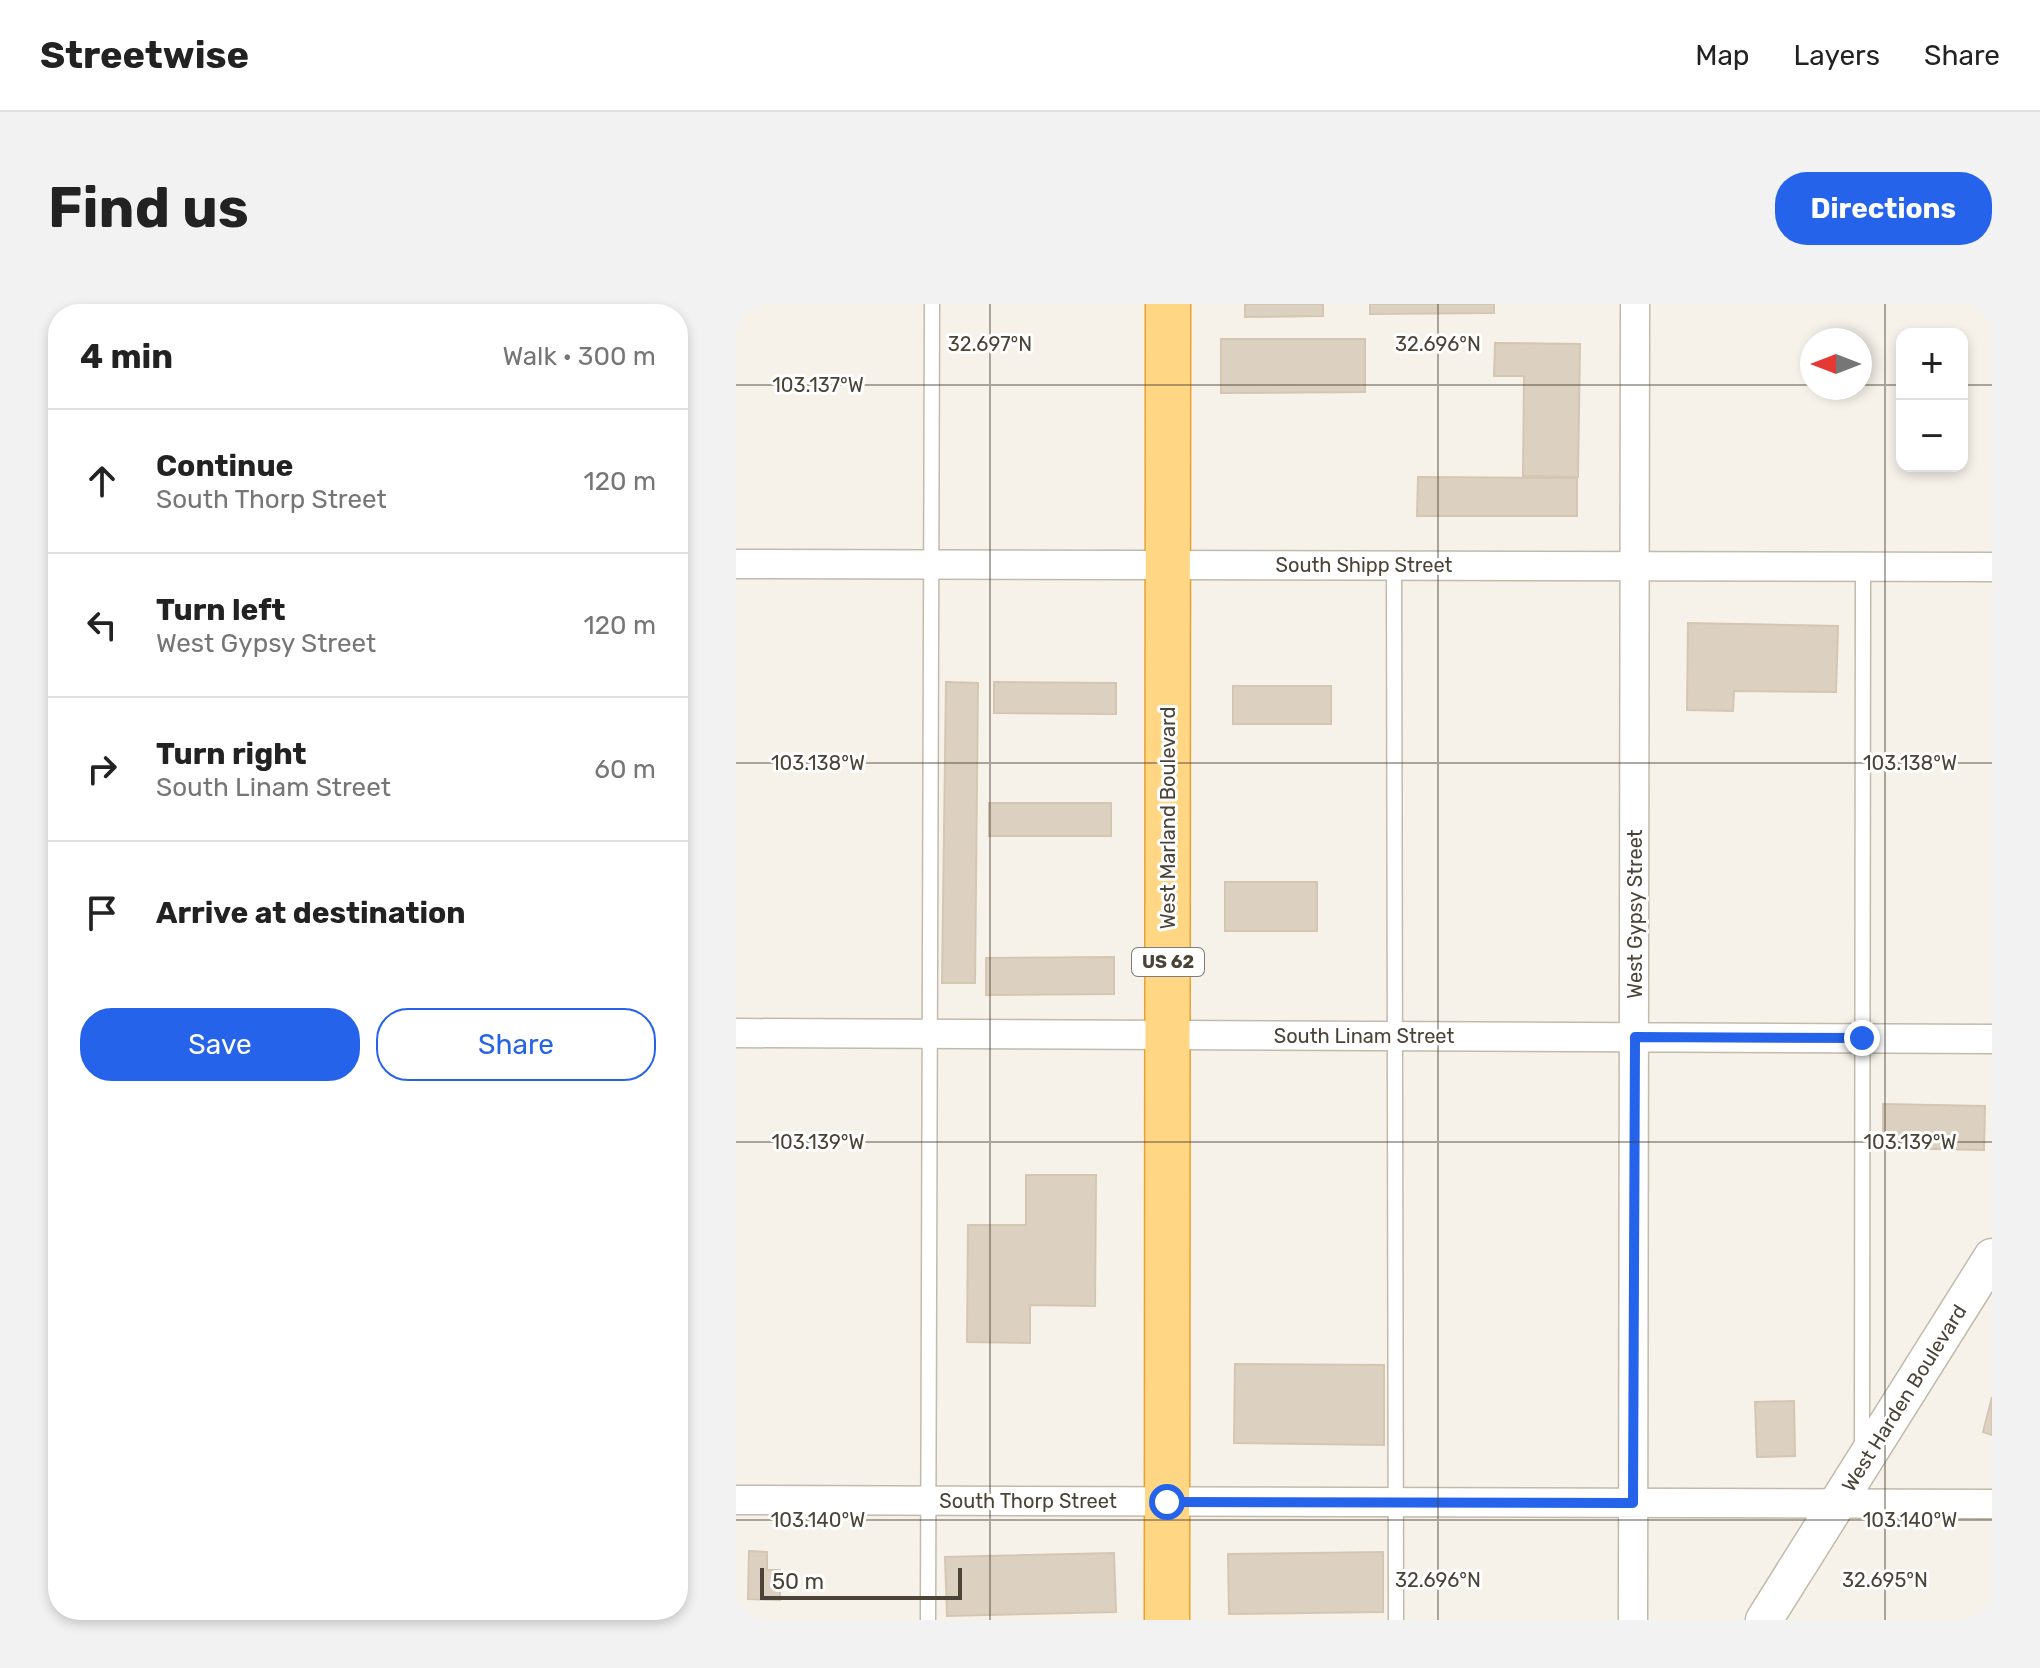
<!DOCTYPE html>
<html lang="en">
<head>
<meta charset="utf-8">
<style>
  :root { --surface:#fff; --page:#f2f2f2; --text:#222; --muted:#767676; --line:#e0e0e0; --accent:#2563eb }
  body { margin:0; font-family:Rubik,sans-serif; background:var(--page); color:var(--text) }
  .controls { position:absolute; right:24px; top:24px; display:grid; overflow:hidden; border-radius:16px; box-shadow:0 4px 12px #0003 }
  .controls button { width:72px; height:72px; display:grid; place-items:center; padding:0; border:0; border-bottom:2px solid var(--line); background:var(--surface); color:var(--text); font:40px sans-serif }
  .compass { position:absolute; left:1064px; top:24px; width:72px; height:72px; border-radius:50%; background:var(--surface); box-shadow:0 4px 12px #0003; rotate:270deg }
  .scale { position:absolute; left:24px; bottom:20px; width:202px; box-sizing:border-box; padding-left:8px; border:4px solid #4b4337; border-top:0; font-size:22px; line-height:28px; white-space:nowrap; color:#4b4337; -webkit-text-stroke:6px #fff; paint-order:stroke }
  .stop { position:absolute; width:24px; height:24px; margin:-18px; border:6px solid #2563eb; border-radius:50%; background:#fff }
  .stop.end { background:#2563eb; border-color:#fff; box-shadow:0 2px 8px #0008 }
  .list { margin:0; padding:0; list-style:none }
  h2 { display:flex; justify-content:space-between; align-items:center; height:104px; margin:0; padding:0 32px; font-size:34px }
  h2 small { font-size:26px; font-weight:400; color:var(--muted) }
  .list li { display:grid; grid-template-columns:52px 1fr auto; gap:24px; align-items:center; box-sizing:border-box; height:144px; padding:0 32px; border-top:2px solid var(--line) }
  .list b { display:block; font-size:30px; white-space:nowrap }
  .list p { margin:0; font-size:26px; white-space:nowrap; color:var(--muted) }
  .list em { font-size:26px; font-style:normal; color:var(--muted) }
  .actions { display:flex; gap:16px; padding:24px 32px }
  .actions a { flex:1; padding:18px 0; border:2px solid var(--accent); border-radius:32px; text-align:center; font-size:28px; color:var(--accent) }
  .actions .main { background:var(--accent); color:#fff }
  .icon { flex:none; width:44px; height:44px; fill:none; stroke:currentColor; stroke-width:2; stroke-linecap:round; stroke-linejoin:round }
  .map { position:relative; flex:none; width:1256px; height:1316px; overflow:hidden; border-radius:32px }
  header { display:flex; align-items:center; gap:48px; box-sizing:border-box; height:112px; padding:0 40px; background:var(--surface); border-bottom:2px solid var(--line) }
  header strong { font-size:38px }
  nav { display:flex; gap:44px; margin-inline-start:auto; font-size:28px }
  .intro { display:flex; align-items:center; justify-content:space-between; box-sizing:border-box; height:192px; padding:0 48px }
  h1 { margin:0; font-size:56px }
  .button { padding:20px 36px; border-radius:32px; background:var(--accent); color:#fff; font-size:28px; font-weight:700 }
  main { display:flex; gap:48px; padding:0 48px }
  aside { flex:1; background:var(--surface); border-radius:32px; box-shadow:0 4px 12px #0003 }
  .map>svg:first-child { display:block }
  .building { fill:#dcd1c1; stroke:#d4c6b1; stroke-width:2 }
  .lines { fill:none; stroke-linecap:round; stroke-linejoin:round }
  .service-casing { stroke:#c2baab; stroke-width:17 }
  .minor-casing { stroke:#c2baab; stroke-width:31 }
  .tertiary-casing { stroke:#c2baab; stroke-width:39 }
  .trunk-casing { stroke:#e9a231; stroke-width:47 }
  .service { stroke:#fff; stroke-width:14 }
  .minor { stroke:#fff; stroke-width:28 }
  .tertiary { stroke:#fff; stroke-width:36 }
  .trunk { stroke:#ffd683; stroke-width:44 }
  .route { stroke:#2563eb; stroke-width:10 }
  .ticks { fill:none; stroke:#4b4337; stroke-width:2; stroke-opacity:0.45 }
  .labels { text-anchor:middle; stroke-width:6; stroke-linejoin:round; paint-order:stroke }
  .shield { fill:#fff; stroke:#817b73; stroke-width:2 }
  .shield-label { font-size:18px; font-weight:bold; fill:#4b4337 }
  .street-label { font-size:20px; fill:#4b4337; stroke:#fff }
  .ticks-label { font-size:20px; text-anchor:middle; fill:#4b4337; stroke:#fff; stroke-width:6; stroke-linejoin:round; paint-order:stroke }
</style>
</head>
<body>
<header>
<strong>Streetwise</strong>
<nav><a>Map</a><a>Layers</a><a>Share</a></nav>
</header>
<div class="intro"><h1>Find us</h1><a class="button">Directions</a></div>
<main>
<aside>
<h2>4 min<small>Walk · 300 m</small></h2>
<ul class="list">
<li><svg class="icon" aria-label="ahead" viewBox="0 0 24 24"><path d="M12 20V5M6 11l6-6 6 6"/></svg><div><b>Continue</b><p>South Thorp Street</p></div><em>120 m</em></li>
<li><svg class="icon" aria-label="left" viewBox="0 0 24 24"><path d="M17 20v-9H6M10 6l-5 5 5 5"/></svg><div><b>Turn left</b><p>West Gypsy Street</p></div><em>120 m</em></li>
<li><svg class="icon" aria-label="right" viewBox="0 0 24 24"><path d="M7 20v-9h11M14 6l5 5-5 5"/></svg><div><b>Turn right</b><p>South Linam Street</p></div><em>60 m</em></li>
<li><svg class="icon" aria-label="arrive" viewBox="0 0 24 24"><path d="M6 21V4h12l-3 4 3 4H6"/></svg><div><b>Arrive at destination</b></div></li>
</ul>
<div class="actions"><a class="main">Save</a><a>Share</a></div>
</aside>
<div class="map">
<svg width="1256" height="1316" viewBox="0 0 1256 1316">
  <rect width="100%" height="100%" fill="#f6f2ea"/>
  <path class="building" d="M 509,0 L 587,0 L 587,12 L 509,13 Z
    M 634,0 L 758,0 L 758,9 L 634,10 Z
    M 485,35 L 629,35 L 629,88 L 485,89 Z
    M 759,39 L 844,40 L 842,173 L 787,172 L 788,72 L 758,72 Z
    M 682,173 L 841,174 L 841,212 L 681,212 Z
    M 952,319 L 1102,322 L 1100,388 L 998,387 L 997,407 L 951,406 Z
    M 210,378 L 242,379 L 239,679 L 206,679 Z
    M 258,378 L 380,379 L 380,410 L 258,409 Z
    M 497,382 L 595,382 L 595,420 L 497,420 Z
    M 253,499 L 375,499 L 375,532 L 253,532 Z
    M 489,578 L 581,578 L 581,627 L 489,627 Z
    M 378,653 L 378,690 L 250,691 L 250,654 Z
    M 1147,800 L 1249,802 L 1248,846 L 1147,844 Z
    M 290,871 L 360,871 L 359,1002 L 294,1001 L 294,1039 L 231,1038 L 232,921 L 290,921 Z
    M 499,1060 L 648,1061 L 648,1141 L 498,1139 Z
    M 1256,1093 L 1256,1131 L 1247,1128 Z
    M 1058,1097 L 1059,1152 L 1021,1153 L 1019,1098 Z
    M 13,1247 L 31,1248 L 31,1266 L 44,1266 L 44,1296 L 12,1295 Z
    M 647,1248 L 647,1308 L 493,1310 L 492,1250 Z
    M 378,1249 L 380,1308 L 211,1312 L 209,1253 Z"/>
  <g class="lines">
    <g class="service-casing">
      <path id="service" d="M 658,261 L 660,1316
        M 1126,1146 L 1127,262
        M 192,1316 L 196,0"/>
    </g>
    <g class="minor-casing">
      <path id="minor" d="M 0,260 L 1256,263
        M 0,729 L 1256,735
        M 0,1196 L 1256,1200
        M 897,1316 L 899,0"/>
    </g>
    <g class="tertiary-casing">
      <path id="tertiary" d="M 1028,1316 L 1256,953"/>
    </g>
    <g class="trunk-casing">
      <path id="trunk" d="M 431,1316 L 432,0"/>
    </g>
    <use href="#service" class="service"/>
    <use href="#minor" class="minor"/>
    <use href="#tertiary" class="tertiary"/>
    <use href="#trunk" class="trunk"/>
  </g>
  <g class="lines">
    <path class="route" d="M 431,1198 L 897,1199 L 899,733 L 1126,734"/>
  </g>
  <path class="ticks" d="M 254,0 L 254,1316M 702,0 L 702,1316M 1149,0 L 1149,1316M 0,81 L 1076,81M 1124,81 L 1166,81M 1226,81 L 1256,81M 0,459 L 1256,459M 0,838 L 1256,838M 0,1216 L 1256,1216"/>
  <g class="labels">
    <rect class="shield" x="396" y="644" width="72" height="28" rx="6"/>
    <g class="shield-label">
      <text x="432" y="664">US 62</text>
    </g>
    <g class="street-label">
      <text x="628" y="268">South Shipp Street</text>
      <text transform="translate(432 514) rotate(-90)" y="7">West Marland Boulevard</text>
      <text transform="translate(899 610) rotate(-90)" y="7">West Gypsy Street</text>
      <text x="628" y="739">South Linam Street</text>
      <text transform="translate(1168 1094) rotate(-58)" y="7">West Harden Boulevard</text>
      <text x="292" y="1204">South Thorp Street</text>
    </g>
  </g>
  <g class="ticks-label">
    <text x="254" y="47">32.697°N</text>
    <text x="702" y="47">32.696°N</text>
    <text x="82" y="88">103.137°W</text>
    <text x="1174" y="466">103.138°W</text>
    <text x="82" y="466">103.138°W</text>
    <text x="1174" y="845">103.139°W</text>
    <text x="82" y="845">103.139°W</text>
    <text x="1174" y="1223">103.140°W</text>
    <text x="82" y="1223">103.140°W</text>
    <text x="702" y="1283">32.696°N</text>
    <text x="1149" y="1283">32.695°N</text>
  </g>
</svg>
<div class="controls">
<button>+</button>
<button>−</button>
</div>
<svg class="compass" viewBox="-18 -18 36 36"><path d="M0-13l5 13h-10z" fill="#e53935"/><path d="M0 13l5-13h-10z" fill="#767676"/></svg>
<div class="scale">50 m</div>
<div class="stop" style="left:431px;top:1198px"></div>
<div class="stop end" style="left:1126px;top:734px"></div>
</div>
</main>
</body>
</html>
